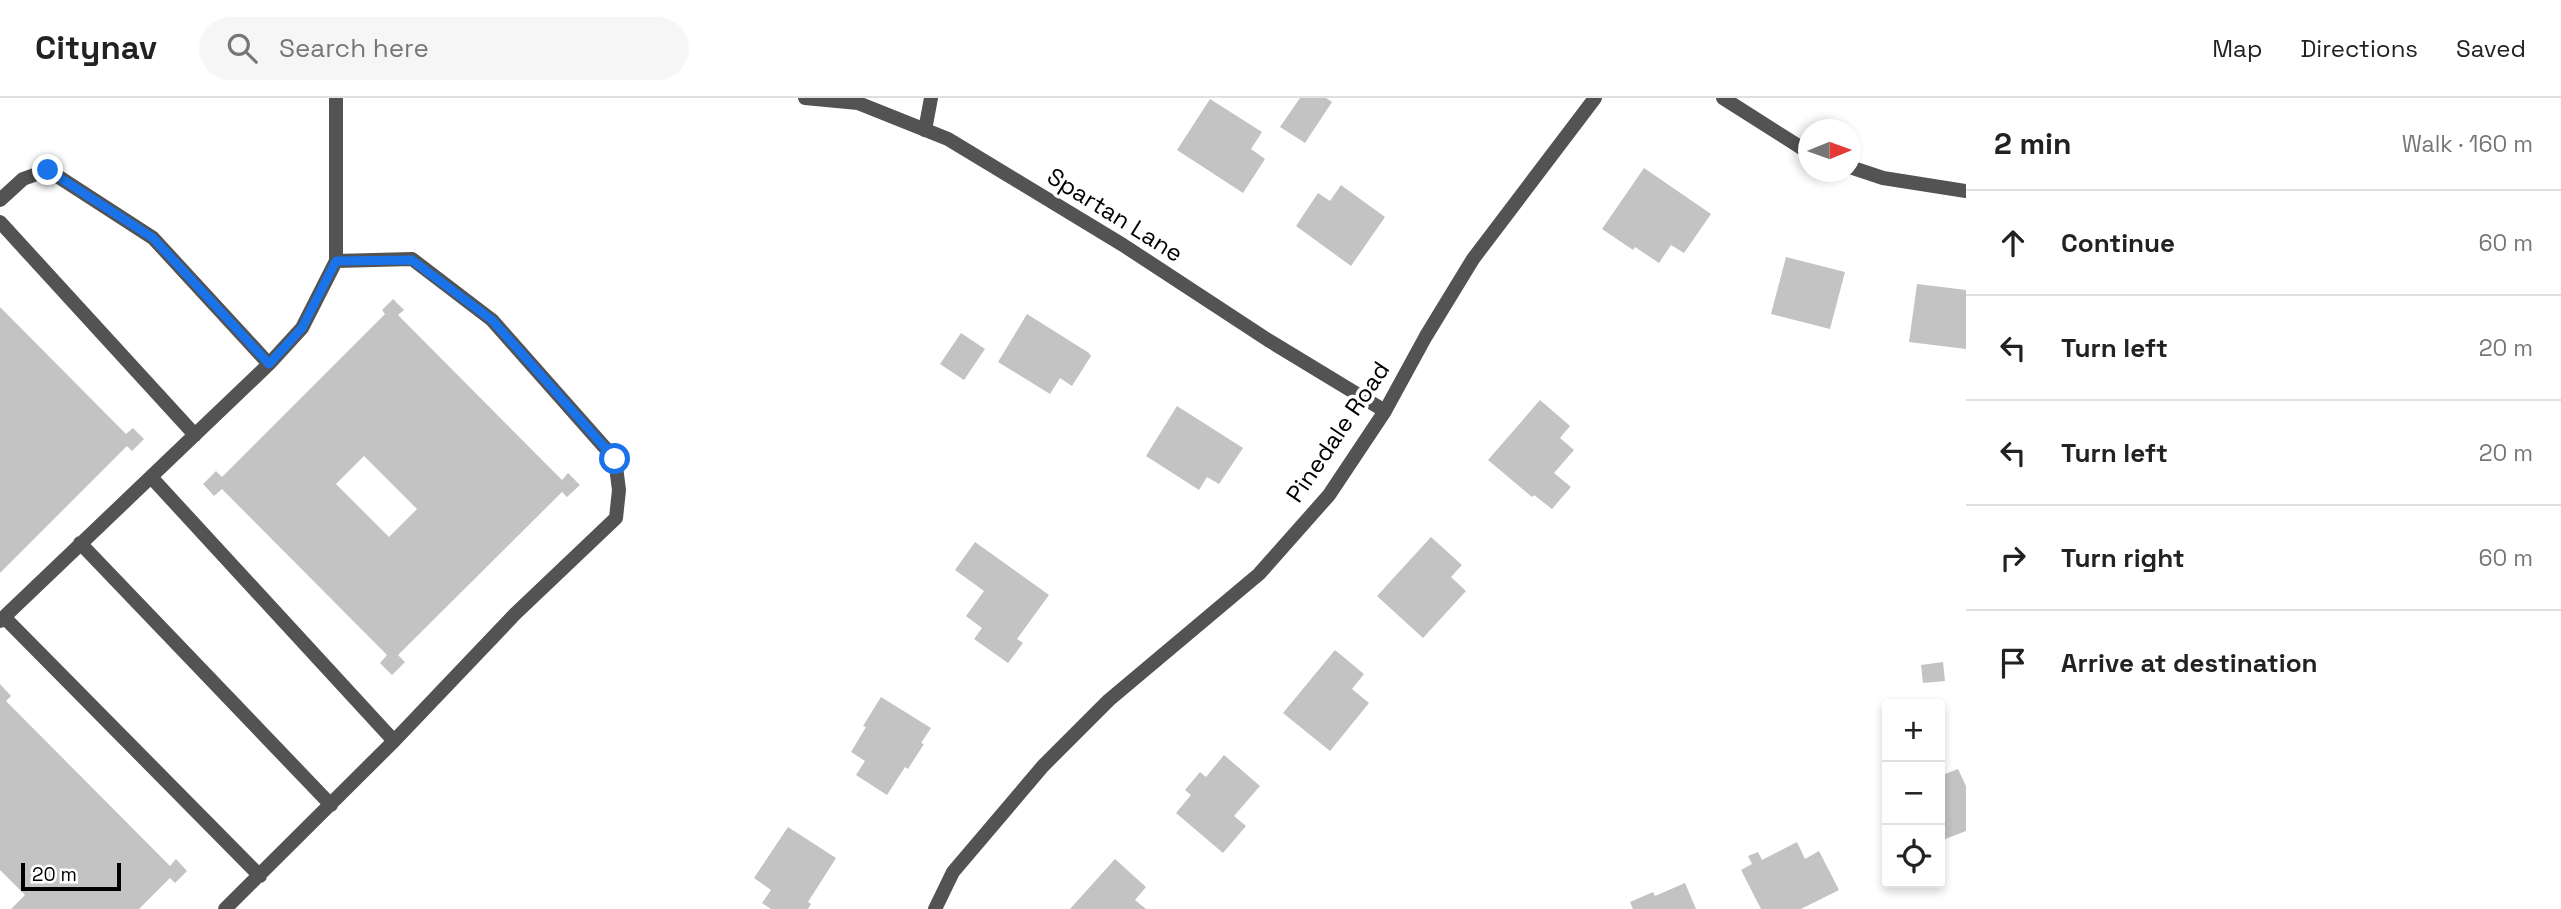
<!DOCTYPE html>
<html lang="en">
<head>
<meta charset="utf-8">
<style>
  :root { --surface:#fff; --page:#f6f6f6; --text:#222; --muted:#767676; --line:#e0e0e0 }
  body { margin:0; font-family:"Space Grotesk",sans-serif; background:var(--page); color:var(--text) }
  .controls { position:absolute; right:21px; bottom:21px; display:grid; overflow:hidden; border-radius:7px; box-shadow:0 4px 10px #0003 }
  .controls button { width:63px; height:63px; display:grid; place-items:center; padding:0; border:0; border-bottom:2px solid var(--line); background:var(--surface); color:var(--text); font:35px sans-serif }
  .compass { position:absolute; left:1798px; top:21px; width:63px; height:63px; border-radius:50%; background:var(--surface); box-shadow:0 4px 10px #0003; rotate:89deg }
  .scale { position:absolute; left:21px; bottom:18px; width:100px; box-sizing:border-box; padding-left:7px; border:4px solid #000; border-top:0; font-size:19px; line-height:24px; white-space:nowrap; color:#000; -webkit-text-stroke:5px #fff; paint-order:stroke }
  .stop { position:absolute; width:21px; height:21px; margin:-16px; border:5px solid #1a73e8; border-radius:50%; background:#fff }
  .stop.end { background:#1a73e8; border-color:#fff; box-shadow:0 2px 7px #0008 }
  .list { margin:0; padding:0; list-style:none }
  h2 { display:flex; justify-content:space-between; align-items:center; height:91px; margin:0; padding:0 28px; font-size:30px }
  h2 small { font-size:23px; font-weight:400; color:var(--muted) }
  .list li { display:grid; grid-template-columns:46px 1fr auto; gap:21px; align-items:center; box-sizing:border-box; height:105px; padding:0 28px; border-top:2px solid var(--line) }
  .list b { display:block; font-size:26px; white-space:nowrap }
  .list em { font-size:23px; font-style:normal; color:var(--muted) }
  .icon { flex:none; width:38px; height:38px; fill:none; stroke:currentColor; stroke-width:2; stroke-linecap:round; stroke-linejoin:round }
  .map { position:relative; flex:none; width:1966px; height:811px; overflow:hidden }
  header { display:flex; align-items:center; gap:42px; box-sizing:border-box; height:98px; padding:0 35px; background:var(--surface); border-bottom:2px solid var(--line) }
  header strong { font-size:33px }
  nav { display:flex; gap:38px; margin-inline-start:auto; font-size:24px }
  .search { width:490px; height:63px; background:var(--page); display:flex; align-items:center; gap:18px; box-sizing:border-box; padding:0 24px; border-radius:38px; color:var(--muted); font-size:26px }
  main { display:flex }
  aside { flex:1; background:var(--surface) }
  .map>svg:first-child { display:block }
  .building { fill:#c3c3c3; fill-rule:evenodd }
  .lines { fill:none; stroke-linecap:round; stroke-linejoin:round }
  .lane { stroke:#535353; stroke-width:14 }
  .street { stroke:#535353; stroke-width:14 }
  .route { stroke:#1a73e8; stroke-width:9 }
  .labels { text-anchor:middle; stroke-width:7; stroke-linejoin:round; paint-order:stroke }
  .street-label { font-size:24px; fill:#000; stroke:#fff }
</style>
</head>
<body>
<header>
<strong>Citynav</strong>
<div class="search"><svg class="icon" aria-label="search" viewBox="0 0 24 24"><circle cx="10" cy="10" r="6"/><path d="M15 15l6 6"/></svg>Search here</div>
<nav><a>Map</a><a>Directions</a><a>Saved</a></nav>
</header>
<main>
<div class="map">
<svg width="1966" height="811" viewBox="0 0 1966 811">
  <rect width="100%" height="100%" fill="#fff"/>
  <path class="building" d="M 1300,0 L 1326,0 L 1332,4 L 1305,45 L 1280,29 Z
    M 1210,1 L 1262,34 L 1251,51 L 1265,61 L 1243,95 L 1177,52 Z
    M 1644,70 L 1711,116 L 1684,155 L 1671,147 L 1659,165 L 1635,149 L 1633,152 L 1602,131 Z
    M 1341,87 L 1385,119 L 1351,168 L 1296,128 L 1318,95 L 1330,103 Z
    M 1786,159 L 1845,174 L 1830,231 L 1771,216 Z
    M 1917,186 L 1966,192 L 1966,251 L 1909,244 Z
    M 393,201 L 404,212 L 398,217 L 562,382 L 568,375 L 580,387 L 567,399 L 562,394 L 398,557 L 405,564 L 392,577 L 380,565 L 387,557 L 222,391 L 214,398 L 203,386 L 216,373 L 222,379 L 385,216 L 382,212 ZM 364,358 L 417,411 L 389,439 L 336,386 Z
    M 0,209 L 126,336 L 133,330 L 144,341 L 132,353 L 127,348 L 0,475 Z
    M 1027,216 L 1089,255 L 1091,258 L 1072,288 L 1060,280 L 1050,296 L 998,264 Z
    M 961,235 L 985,251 L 964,282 L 940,266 Z
    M 1540,302 L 1570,328 L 1560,340 L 1574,352 L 1554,375 L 1571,389 L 1552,411 L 1534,397 L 1532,399 L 1488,362 Z
    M 1177,308 L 1243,350 L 1219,386 L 1207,379 L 1199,392 L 1146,358 Z
    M 1431,439 L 1462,467 L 1451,479 L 1466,493 L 1423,540 L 1377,498 Z
    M 975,444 L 1049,497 L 1017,541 L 1023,545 L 1008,565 L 974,541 L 982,530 L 966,518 L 984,493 L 955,472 Z
    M 1335,552 L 1364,576 L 1352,591 L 1369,605 L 1330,653 L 1283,615 Z
    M 1943,564 L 1945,583 L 1923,585 L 1921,567 Z
    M 0,586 L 11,598 L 6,603 L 170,768 L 176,761 L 187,773 L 175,785 L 170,780 L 139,811 L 11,811 L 25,797 L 0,772 Z
    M 881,599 L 931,630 L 921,645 L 924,646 L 908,671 L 905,669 L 887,697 L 856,677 L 865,663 L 851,654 L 866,629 L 863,628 Z
    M 1224,657 L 1260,688 L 1234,718 L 1246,728 L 1223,755 L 1176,715 L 1191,697 L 1185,692 L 1200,674 L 1206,679 Z
    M 1958,671 L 1966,688 L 1966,733 L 1940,743 L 1940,678 Z
    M 788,729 L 836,760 L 808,804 L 811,806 L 808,811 L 771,811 L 762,805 L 771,792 L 754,780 Z
    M 1797,744 L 1805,761 L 1819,753 L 1839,792 L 1801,811 L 1761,811 L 1741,772 L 1752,766 L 1748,758 L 1758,754 L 1762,762 Z
    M 1115,761 L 1146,789 L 1135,802 L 1146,811 L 1070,811 Z
    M 1685,785 L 1696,811 L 1633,811 L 1630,804 L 1653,794 L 1655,798 Z"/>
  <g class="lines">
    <path class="lane" d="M 336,0 L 336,163
      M 925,32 L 931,0
      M 0,102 L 23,81 L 48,72 L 153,140 L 269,266 L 0,523
      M 0,124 L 195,337
      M 151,379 L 394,643
      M 80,445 L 331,707
      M 4,519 L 260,778
      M 225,811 L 394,643 L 515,516 L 616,420 L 619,392 L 615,361 L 492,222 L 412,161 L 336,163 L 302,230 L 269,266"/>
    <path class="street" d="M 805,0 L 858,5 L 948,41 L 1123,147 L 1268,242 L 1385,313
      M 1723,0 L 1808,54
      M 1850,69 L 1883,80 L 1966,93
      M 935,811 L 953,774 L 1043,668 L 1109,602 L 1259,476 L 1329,397 L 1385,313 L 1426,238 L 1473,161 L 1595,0"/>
  </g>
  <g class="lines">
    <path class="route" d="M 48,72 L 153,140 L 269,266 L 302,230 L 336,163 L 412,162 L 492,222 L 615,361"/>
  </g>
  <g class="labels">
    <g class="street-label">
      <text transform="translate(1115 117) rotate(32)" y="8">Spartan Lane</text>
      <text transform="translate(1338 334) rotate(-56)" y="8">Pinedale Road</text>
    </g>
  </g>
</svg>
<div class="controls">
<button>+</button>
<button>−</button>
<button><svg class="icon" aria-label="locate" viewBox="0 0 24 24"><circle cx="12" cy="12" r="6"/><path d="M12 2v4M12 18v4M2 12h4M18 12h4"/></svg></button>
</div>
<svg class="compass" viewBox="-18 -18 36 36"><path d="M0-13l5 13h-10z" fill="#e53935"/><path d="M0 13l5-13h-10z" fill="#767676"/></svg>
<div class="scale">20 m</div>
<div class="stop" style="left:615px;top:361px"></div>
<div class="stop end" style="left:48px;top:72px"></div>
</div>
<aside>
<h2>2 min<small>Walk · 160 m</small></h2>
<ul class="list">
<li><svg class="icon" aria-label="ahead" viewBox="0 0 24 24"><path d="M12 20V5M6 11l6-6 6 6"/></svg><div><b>Continue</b></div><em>60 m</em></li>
<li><svg class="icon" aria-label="left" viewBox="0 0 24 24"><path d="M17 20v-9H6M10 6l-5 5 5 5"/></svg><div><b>Turn left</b></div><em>20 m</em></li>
<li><svg class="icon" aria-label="left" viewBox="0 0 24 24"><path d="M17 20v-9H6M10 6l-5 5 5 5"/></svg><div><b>Turn left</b></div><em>20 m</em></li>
<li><svg class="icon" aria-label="right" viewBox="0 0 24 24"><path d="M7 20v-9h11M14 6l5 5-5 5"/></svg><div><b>Turn right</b></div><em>60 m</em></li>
<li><svg class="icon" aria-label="arrive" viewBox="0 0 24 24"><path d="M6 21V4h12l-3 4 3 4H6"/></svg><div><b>Arrive at destination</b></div></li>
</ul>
</aside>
</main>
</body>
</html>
